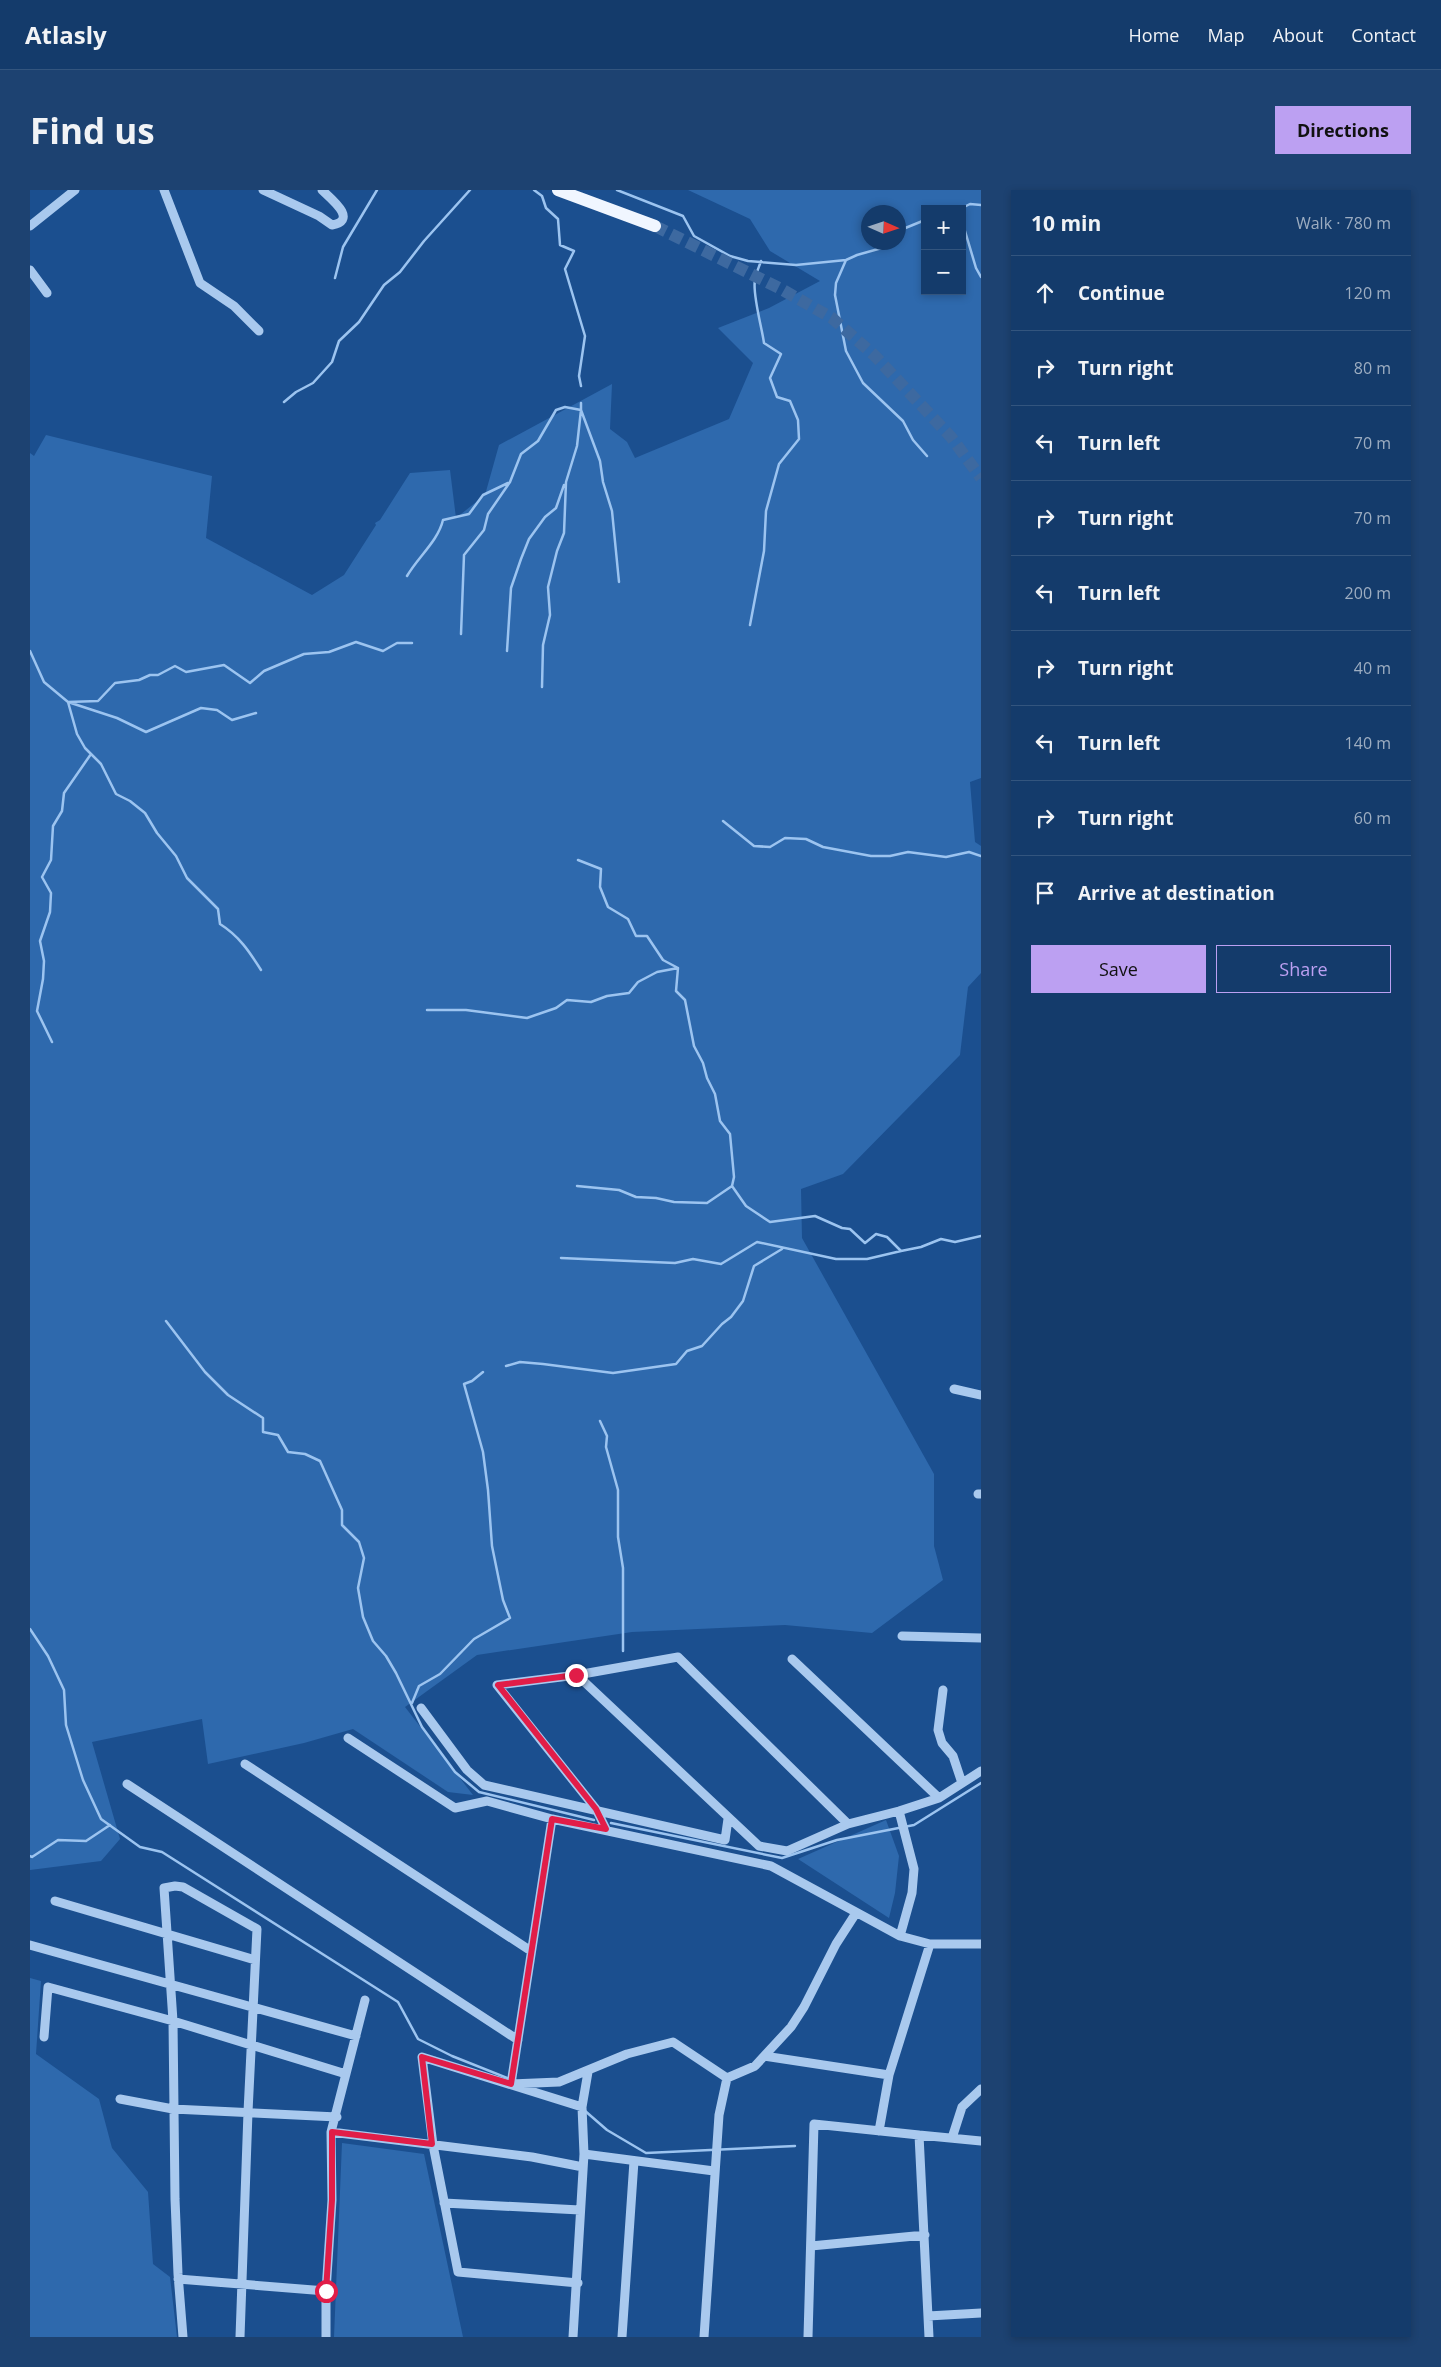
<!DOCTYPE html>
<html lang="en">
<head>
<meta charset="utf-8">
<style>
  :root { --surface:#143b6b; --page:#1d4271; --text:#f1f3f6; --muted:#9dadc1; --line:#33557e; --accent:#bca0f2 }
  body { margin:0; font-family:"Open Sans",sans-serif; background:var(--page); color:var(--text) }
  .controls { position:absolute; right:15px; top:15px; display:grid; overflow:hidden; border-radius:0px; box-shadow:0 2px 8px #0003 }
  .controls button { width:45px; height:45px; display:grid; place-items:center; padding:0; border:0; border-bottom:1px solid var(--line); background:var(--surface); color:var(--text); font:25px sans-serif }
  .compass { position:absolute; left:831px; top:15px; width:45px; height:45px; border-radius:50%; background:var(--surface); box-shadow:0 2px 8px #0003; rotate:93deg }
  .stop { position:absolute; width:15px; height:15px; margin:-11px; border:4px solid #e11d48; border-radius:50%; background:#fff }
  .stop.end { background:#e11d48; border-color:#fff; box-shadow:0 1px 5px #0008 }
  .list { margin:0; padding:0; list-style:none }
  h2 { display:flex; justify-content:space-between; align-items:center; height:65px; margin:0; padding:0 20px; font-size:21px }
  h2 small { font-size:16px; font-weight:400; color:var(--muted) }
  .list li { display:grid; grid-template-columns:32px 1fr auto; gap:15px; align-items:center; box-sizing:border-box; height:75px; padding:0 20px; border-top:1px solid var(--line) }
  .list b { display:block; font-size:19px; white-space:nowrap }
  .list em { font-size:16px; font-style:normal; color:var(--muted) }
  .actions { display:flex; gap:10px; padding:15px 20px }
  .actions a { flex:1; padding:11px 0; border:1px solid var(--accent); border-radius:0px; text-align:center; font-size:18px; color:var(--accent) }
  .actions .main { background:var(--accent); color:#111 }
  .icon { flex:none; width:28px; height:28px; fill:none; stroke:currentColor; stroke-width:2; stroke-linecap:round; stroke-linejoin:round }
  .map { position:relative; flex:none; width:951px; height:2147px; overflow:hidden; border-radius:0px }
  header { display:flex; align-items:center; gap:30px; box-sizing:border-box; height:70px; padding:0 25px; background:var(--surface); border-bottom:1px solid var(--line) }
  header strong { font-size:24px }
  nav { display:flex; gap:28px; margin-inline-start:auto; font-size:18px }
  .intro { display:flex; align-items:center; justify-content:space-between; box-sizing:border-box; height:120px; padding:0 30px }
  h1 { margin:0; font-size:35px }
  .button { padding:12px 22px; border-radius:0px; background:var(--accent); color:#111; font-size:18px; font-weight:700 }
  main { display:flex; gap:30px; padding:0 30px }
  aside { flex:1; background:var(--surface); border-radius:0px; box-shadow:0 2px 8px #0003 }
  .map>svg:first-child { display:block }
  .green { fill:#2e69ad; fill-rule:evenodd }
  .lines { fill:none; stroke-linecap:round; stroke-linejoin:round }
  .stream { stroke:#9cc4f0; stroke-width:2.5 }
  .major-tunnel { stroke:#3d69a0; stroke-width:12; stroke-dasharray:12 6; stroke-linecap:butt }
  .minor { stroke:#a9c9ee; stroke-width:9 }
  .major { stroke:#f0f6ff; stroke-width:12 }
  .route { stroke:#e11d48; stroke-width:6 }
</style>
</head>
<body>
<header>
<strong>Atlasly</strong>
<nav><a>Home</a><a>Map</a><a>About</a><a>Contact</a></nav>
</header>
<div class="intro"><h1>Find us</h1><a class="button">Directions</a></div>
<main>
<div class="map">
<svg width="951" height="2147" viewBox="0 0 951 2147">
  <rect width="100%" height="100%" fill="#1b4f8f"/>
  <path class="green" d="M 658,0 L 951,0 L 951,588 L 940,592 L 945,652 L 951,656 L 951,783 L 938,797 L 930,865 L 813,984 L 771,999 L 772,1048 L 904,1284 L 904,1356 L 913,1390 L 842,1443 L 755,1435 L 602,1442 L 447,1465 L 375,1517 L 443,1605 L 418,1602 L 323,1539 L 274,1553 L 178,1574 L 172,1529 L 62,1552 L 90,1649 L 71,1671 L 0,1680 L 0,263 L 4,266 L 16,245 L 182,286 L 176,348 L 282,405 L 314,385 L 346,335 L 345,333 L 350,330 L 380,283 L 420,280 L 426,328 L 455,305 L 469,255 L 582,194 L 580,239 L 597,252 L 605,268 L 699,229 L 723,173 L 688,138 L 739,118 L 790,91 L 740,61 L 720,29 ZM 895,19 L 932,19 L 932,101 L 895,101 ZM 838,22 L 868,22 L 868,52 L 838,52 Z
    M 856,1630 L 869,1666 L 865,1703 L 859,1728 L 768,1669 Z
    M 0,1788 L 11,1791 L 6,1864 L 69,1909 L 82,1958 L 118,2002 L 123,2074 L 140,2087 L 147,2147 L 0,2147 Z
    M 312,1953 L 394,1964 L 433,2147 L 304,2147 Z"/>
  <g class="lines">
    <path class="stream" d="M 504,0 L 512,6 L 516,18 L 528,29 L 530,55 L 544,61 L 535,79 L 555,146 L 549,186 L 551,196
      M 587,0 L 653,26 L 664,46 L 700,66 L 718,71 L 766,75 L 816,70 L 827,65 L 859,56 L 861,52
      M 930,19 L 940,14 L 951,15
      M 932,26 L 933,17
      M 932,31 L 946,78 L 951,87
      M 868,41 L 895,30
      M 816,70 L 806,93 L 805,105 L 816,161 L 833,193 L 873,231 L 883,250 L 897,266
      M 305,88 L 313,57 L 347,0
      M 254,212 L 266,202 L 283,193 L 302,172 L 309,151 L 329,132 L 354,95 L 370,82 L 394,51 L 440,0
      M 551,213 L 551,220 L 570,271 L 573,292 L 582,321 L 589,392
      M 377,386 C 388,367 408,351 413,330 L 439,324 L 453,305 L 478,293
      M 720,435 L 734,361 L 736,321 L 749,274 L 769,249 L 768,230 L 760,211 L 747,207 L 740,188 L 751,164 L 734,153 C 732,138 722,103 725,90 C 726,83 729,77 731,71
      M 431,444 L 434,365 L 454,340 L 458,324 L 480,292 L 491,264 L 508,251 L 526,220 L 535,217 L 551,220 L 547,256 L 536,292 L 534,343 L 527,361 L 518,397 L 520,425 L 513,455 L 512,497
      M 0,461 L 14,492 L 38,512 L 87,528 L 116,542 L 171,518 L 187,520 L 202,530 L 226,523
      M 477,461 L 481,398 L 491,369 L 499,349 L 515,327 L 526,318 L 534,295
      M 38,512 L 68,511 L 85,493 L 109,490 L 120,485 L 128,485 L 145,476 L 156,482 L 194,475 L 220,493 L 234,481 L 274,464 L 299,462 L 326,452 L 353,461 L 367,453 L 382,453
      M 38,512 L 47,544 L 55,558 L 71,574 L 86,604 L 100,611 L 115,623 L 127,643 L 146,666 L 157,688 L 188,719 L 190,734 C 209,746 219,761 231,780
      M 693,631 L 724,656 L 740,657 L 755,648 L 776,649 L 793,657 L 841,666 L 860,666 L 878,662 L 916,667 L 939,662 L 951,666
      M 548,670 L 571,679 L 570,697 L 578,717 L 598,729 L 606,746 L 617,746 L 633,770 L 648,778 L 646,801 L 655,810 L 664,856 L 673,873 L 677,888 L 685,904 L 690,931 L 700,944 L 704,987 L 702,996 L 716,1016 L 740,1032 L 785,1026 L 812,1038 L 820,1039 L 835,1053 L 846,1044 L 857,1047 L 871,1061 L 891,1057 L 911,1049 L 925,1052 L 951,1046
      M 397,820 L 436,820 L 497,828 L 526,818 L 537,810 L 561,812 L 577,806 L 599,803 L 608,792 L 627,782 L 648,778
      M 22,852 L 7,821 L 13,789 L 14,771 L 10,751 L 20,722 L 21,703 L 12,687 L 21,670 L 23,636 L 32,621 L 34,603 L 61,564
      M 547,996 L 589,1000 L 606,1007 L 626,1008 L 644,1012 L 677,1013 L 702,996
      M 531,1068 L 645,1073 L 663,1069 L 691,1074 L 727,1052 L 806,1069 L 837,1069 L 871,1061
      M 136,1131 L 175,1182 L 198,1205 L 233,1228 L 233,1242 L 248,1245 L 258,1262 L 275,1264 L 290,1271 L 312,1320 L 312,1335 L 329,1352 L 334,1368 L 328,1398 L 333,1427 L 343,1451 L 356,1466 L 366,1483 L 392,1537 L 425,1582 L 449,1602 L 564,1630
      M 476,1176 L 490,1172 L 513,1174 L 583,1183 L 646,1174 L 657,1161 L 672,1156 L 692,1134 L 701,1127 L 713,1111 L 724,1076 L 752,1059
      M 570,1231 L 577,1246 L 576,1257 L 588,1300 L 588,1347 L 593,1378 L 593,1461
      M 0,1439 L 18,1466 L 34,1500 L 36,1535 L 53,1590 L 71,1629 L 110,1657 L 132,1662 L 368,1812 L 388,1849 L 422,1866 L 480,1889
      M 382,1513 L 389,1496 L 410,1484 L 444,1449 L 480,1428 L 473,1410 L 462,1356 L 458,1300 L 453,1262 L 434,1194 L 442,1191 L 453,1182
      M 581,1633 L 752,1668 L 807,1650 L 884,1635 L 951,1593
      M 0,1666 L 2,1667 L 28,1650 L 56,1651 L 80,1635
      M 554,1920 L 577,1940 L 616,1963 L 765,1956"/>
    <path class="major-tunnel" d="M 625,36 L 751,99 L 802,128 L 844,165 L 921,247 L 951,288"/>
    <path class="minor" d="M 134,0 L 170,93 L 204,116 L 229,141
      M 233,0 L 289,26 L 302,35 C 329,30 300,8 292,0
      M 0,36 L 45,0
      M 0,80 L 17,103
      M 924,1199 L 951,1205
      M 948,1304 L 951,1304
      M 872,1446 L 951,1448
      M 762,1469 L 909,1608
      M 547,1485 L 729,1656 L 757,1661 L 818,1634
      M 467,1495 L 547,1485 L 648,1467 L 818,1634 L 869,1621 L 909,1608 L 951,1581
      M 467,1495 L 566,1619 L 576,1639
      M 913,1500 L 908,1540 L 912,1553 L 923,1566 L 932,1593
      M 391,1518 L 437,1580 L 454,1595 L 695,1650 L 698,1629
      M 318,1548 L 425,1618 L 457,1611 L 522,1629 L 741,1676 L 870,1746 L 900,1754 L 951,1754
      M 215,1574 L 501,1761
      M 97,1594 L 488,1850
      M 869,1621 L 884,1679 L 882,1703 L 870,1746
      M 522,1629 L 481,1894 L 529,1892 L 597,1864 L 643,1852 L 697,1888
      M 25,1711 L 225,1770
      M 0,1755 L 326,1846
      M 14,1847 L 18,1797 L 143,1831 L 316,1884
      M 734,1866 L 859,1885
      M 90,1909 L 143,1919 L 307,1927
      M 849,1941 L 859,1885 L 900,1754
      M 301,1942 L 502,1967 L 553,1977
      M 889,1945 L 951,1951
      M 922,1948 L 932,1917 L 951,1899
      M 554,1964 L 684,1981
      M 414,2013 L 550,2020
      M 781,2056 L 895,2045
      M 148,2089 L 296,2101
      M 548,2093 L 428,2082 L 403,1955 L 392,1867 L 552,1917
      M 898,2126 L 951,2123
      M 153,2147 L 148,2084 L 145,2009 L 143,1831 L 134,1698 L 145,1696 L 153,1697 L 227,1739 L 218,1922 L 210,2147
      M 296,2147 L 296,2101 L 302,2010 L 301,1942 L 335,1810
      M 543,2147 L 554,1964 L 552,1917 L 558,1882
      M 592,2147 L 604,1971
      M 674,2147 L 689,1925 L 697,1888 L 725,1876 L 761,1837 L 774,1817 L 806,1754 L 826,1723
      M 778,2147 L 784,1934 L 889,1945 L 899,2147"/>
    <path class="major" d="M 528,0 L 625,36"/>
  </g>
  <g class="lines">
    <path class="route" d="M 296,2101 L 302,2010 L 302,1942 L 402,1954 L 392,1867 L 481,1894 L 522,1629 L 576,1639 L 566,1619 L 468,1495 L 546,1485"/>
  </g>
</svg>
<div class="controls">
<button>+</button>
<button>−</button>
</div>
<svg class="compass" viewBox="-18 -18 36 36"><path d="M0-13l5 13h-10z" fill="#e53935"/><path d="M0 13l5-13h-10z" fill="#9dadc1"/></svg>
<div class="stop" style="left:296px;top:2101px"></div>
<div class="stop end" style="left:546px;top:1485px"></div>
</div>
<aside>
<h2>10 min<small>Walk · 780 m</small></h2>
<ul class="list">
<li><svg class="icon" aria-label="ahead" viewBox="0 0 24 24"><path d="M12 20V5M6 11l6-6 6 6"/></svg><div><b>Continue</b></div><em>120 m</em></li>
<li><svg class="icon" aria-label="right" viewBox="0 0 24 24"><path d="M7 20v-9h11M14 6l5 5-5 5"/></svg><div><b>Turn right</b></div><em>80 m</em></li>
<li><svg class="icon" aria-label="left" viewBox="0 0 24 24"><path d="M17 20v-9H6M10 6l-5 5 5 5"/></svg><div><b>Turn left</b></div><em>70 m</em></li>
<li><svg class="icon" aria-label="right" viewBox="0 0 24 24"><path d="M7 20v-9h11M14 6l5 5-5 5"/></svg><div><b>Turn right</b></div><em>70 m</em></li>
<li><svg class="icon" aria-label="left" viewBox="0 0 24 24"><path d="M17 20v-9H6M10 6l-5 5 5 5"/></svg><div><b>Turn left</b></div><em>200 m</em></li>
<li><svg class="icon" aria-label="right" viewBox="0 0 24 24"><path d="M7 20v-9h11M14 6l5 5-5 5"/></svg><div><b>Turn right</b></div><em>40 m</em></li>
<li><svg class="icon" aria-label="left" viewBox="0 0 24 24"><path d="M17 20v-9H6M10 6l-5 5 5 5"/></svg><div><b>Turn left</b></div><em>140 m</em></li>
<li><svg class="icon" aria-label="right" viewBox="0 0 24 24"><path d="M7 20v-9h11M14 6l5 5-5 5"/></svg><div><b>Turn right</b></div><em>60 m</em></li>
<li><svg class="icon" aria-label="arrive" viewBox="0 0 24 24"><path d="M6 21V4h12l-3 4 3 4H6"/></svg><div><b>Arrive at destination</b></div></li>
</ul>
<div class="actions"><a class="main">Save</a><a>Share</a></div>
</aside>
</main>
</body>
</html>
